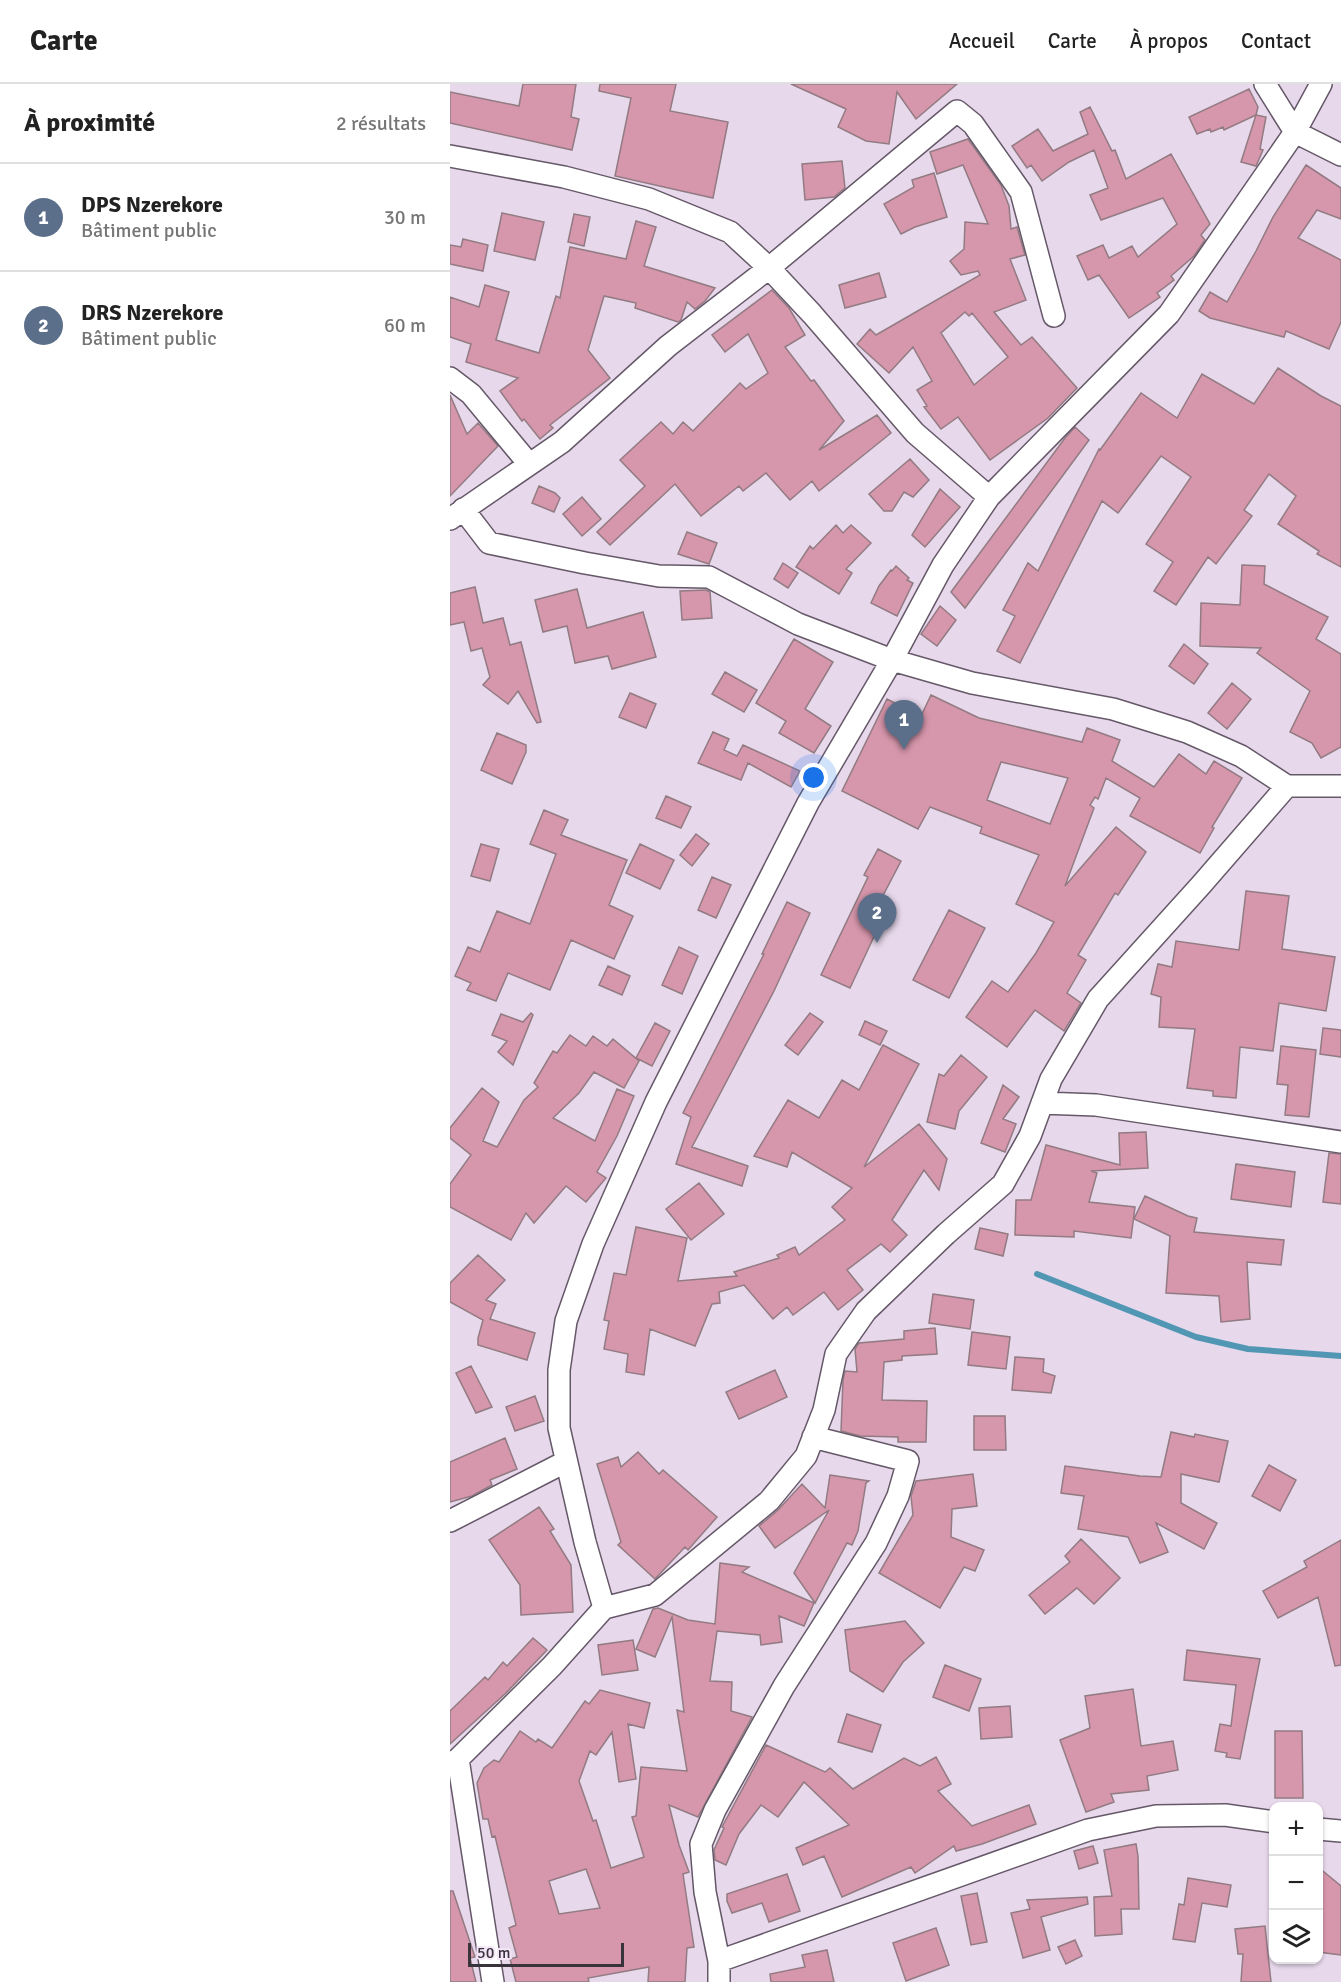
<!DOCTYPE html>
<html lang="fr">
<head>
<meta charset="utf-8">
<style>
  :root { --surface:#fff; --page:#f6f6f6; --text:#222; --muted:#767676; --line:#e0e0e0; --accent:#0b8043 }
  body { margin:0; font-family:Signika,sans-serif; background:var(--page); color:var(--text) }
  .controls { position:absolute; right:18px; bottom:18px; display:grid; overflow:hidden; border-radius:12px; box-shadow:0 2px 4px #0004 }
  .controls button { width:54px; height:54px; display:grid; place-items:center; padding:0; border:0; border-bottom:2px solid var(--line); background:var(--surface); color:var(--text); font:30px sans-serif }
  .scale { position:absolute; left:18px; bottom:15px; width:156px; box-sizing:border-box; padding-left:6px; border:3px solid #39333b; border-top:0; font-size:16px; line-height:21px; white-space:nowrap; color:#39333b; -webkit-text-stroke:4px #f4e5f8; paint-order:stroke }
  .you { position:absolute; left:364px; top:694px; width:21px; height:21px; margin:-15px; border:4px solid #fff; border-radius:50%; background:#1a73e8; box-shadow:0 0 0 9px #1a73e833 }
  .badge { display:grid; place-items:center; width:39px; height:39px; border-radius:50%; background:var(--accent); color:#fff; font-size:20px; font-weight:700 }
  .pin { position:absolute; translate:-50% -50px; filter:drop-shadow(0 2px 3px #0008) }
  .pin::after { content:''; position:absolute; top:32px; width:21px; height:18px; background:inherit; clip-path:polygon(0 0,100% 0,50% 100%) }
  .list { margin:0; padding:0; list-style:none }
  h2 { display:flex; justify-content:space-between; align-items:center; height:78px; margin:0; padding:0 24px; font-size:26px }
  h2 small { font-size:20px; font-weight:400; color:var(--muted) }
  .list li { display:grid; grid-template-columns:39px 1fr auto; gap:18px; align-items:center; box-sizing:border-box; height:108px; padding:0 24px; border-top:2px solid var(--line) }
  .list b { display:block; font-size:22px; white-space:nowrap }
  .list p { margin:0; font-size:20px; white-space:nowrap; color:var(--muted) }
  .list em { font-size:20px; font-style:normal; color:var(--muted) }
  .icon { flex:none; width:33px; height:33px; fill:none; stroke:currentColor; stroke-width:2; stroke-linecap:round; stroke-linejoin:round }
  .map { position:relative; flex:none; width:891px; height:1898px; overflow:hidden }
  header { display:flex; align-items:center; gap:36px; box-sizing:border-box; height:84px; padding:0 30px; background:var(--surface); border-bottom:2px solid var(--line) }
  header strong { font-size:28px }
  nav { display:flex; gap:33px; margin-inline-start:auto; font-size:21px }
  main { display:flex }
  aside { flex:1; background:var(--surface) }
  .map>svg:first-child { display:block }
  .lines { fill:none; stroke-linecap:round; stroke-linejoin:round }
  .stream { stroke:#5196b3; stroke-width:6 }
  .building { fill:#d696ac; stroke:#927b82; stroke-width:1.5; fill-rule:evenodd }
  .minor-casing { stroke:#655868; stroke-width:24 }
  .minor { stroke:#fff; stroke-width:21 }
</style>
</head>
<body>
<header>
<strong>Carte</strong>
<nav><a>Accueil</a><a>Carte</a><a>À propos</a><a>Contact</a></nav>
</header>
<main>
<aside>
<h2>À proximité<small>2 résultats</small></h2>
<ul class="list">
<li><span class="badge" style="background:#5c6f8a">1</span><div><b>DPS Nzerekore</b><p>Bâtiment public</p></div><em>30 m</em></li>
<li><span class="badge" style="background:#5c6f8a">2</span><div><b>DRS Nzerekore</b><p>Bâtiment public</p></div><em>60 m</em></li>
</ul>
</aside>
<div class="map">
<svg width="891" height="1898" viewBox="0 0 891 1898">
  <rect width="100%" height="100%" fill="#e7d8eb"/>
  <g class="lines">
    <path class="stream" d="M 587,1190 L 746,1253 L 798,1265 L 891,1272"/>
  </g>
  <path class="building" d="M 73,0 L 126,0 L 121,33 L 129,35 L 122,66 L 0,39 L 0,8 L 69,22 Z
    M 150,0 L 226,0 L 220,27 L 278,38 L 263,114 L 165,92 L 181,14 L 149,7 Z
    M 341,0 L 507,0 L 466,35 L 447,8 L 439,60 L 416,57 L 388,43 L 396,25 Z
    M 799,5 L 808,23 L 806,31 L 816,33 L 810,65 L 813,66 L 806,82 L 791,78 L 806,31 L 774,46 L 773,43 L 761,48 L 760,45 L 747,50 L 739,33 Z
    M 640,23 L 662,67 L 665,66 L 676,95 L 721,70 L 760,140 L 751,151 L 755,156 L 744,172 L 721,192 L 724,196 L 707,209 L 710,213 L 679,234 L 649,191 L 638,196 L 627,172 L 653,161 L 659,174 L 682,162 L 688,173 L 727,140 L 713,114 L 651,136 L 640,111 L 658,104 L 644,66 L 619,78 L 592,97 L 581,81 L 577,84 L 562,62 L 588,45 L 603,67 L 638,50 L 630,28 Z
    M 518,55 L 551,101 L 559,122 L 561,145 L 567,143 L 575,171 L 560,175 L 576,216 L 544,228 L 571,261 L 582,253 L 627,304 L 598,334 L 540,376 L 508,333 L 491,345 L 474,323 L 477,322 L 467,306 L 482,297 L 463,263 L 439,289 L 407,260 L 420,245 L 426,251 L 530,191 L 528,187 L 511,191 L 500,177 L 514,165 L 515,138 L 538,140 L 513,81 L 487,90 L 480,68 ZM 515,228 L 519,232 L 522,229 L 558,273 L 524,301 L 491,249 Z
    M 392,77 L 395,104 L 384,113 L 355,116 L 352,80 Z
    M 856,81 L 891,104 L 891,135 L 867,126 L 848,154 L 891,176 L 891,238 L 879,265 L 836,247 L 834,253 L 760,234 L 749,227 L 760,208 L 777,218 L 806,167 L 823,133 Z
    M 484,89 L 497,133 L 465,143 L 451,150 L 434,120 L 464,103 L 462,96 Z
    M 52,129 L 94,138 L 85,176 L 44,167 Z
    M 124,130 L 140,133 L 134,162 L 118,158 Z
    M 186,137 L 206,143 L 194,182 L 265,204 L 255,217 L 245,225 L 237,218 L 231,236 L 228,238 L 185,224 L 186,219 L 154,212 L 138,266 L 160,294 L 100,341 L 103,344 L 90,355 L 74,335 L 72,337 L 50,307 L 68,294 L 16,278 L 21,260 L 0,253 L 0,213 L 29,223 L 35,201 L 59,208 L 46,256 L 89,269 L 106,212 L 110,214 L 120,163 L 176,175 Z
    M 13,155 L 38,161 L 33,187 L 0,180 L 0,161 L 11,163 Z
    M 429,189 L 436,213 L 395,224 L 389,201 Z
    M 322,206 L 339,224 L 355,251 L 335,263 L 361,297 L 364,296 L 394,337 L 369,366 L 427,331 L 441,349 L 369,407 L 362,397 L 340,416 L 316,389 L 293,407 L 289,402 L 251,432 L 225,400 L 160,461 L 147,448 L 195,402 L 170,376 L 211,338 L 223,350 L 233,338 L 243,347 L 290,299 L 296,305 L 318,289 L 298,250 L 275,268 L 262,251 Z
    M 828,284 L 871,312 L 891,322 L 891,483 L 867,470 L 869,467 L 828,440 L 846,412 L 819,390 L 794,426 L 802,432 L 766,480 L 758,473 L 726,521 L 704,507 L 723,478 L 696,460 L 741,393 L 711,372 L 668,429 L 652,417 L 570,579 L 547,567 L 565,532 L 553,526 L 578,479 L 588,487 L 649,365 L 650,366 L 691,309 L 727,334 L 752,290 L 804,320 Z
    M 0,311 L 17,350 L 28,339 L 48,362 L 0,412 Z
    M 625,343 L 639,356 L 515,524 L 501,508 L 615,354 Z
    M 460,375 L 479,396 L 463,413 L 454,408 L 442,427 L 434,427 L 419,410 Z
    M 89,402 L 105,409 L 110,414 L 104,428 L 82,419 Z
    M 490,405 L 510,423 L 475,463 L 462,451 Z
    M 132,413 L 151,435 L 132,452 L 113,430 Z
    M 386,441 L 393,449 L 401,441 L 421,459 L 396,485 L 402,489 L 389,510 L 346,483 L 360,462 L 363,465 Z
    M 237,448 L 267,459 L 259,480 L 228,470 Z
    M 333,479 L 348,489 L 338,504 L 324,495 Z
    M 792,481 L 815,482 L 814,500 L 878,533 L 866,555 L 891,570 L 891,663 L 871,674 L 862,659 L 840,648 L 860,607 L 807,569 L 811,564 L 750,562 L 751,519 L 790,521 Z
    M 446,482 L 459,494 L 457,496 L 463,499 L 447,532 L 421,519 L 429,502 L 441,486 L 442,487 Z
    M 25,503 L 33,539 L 53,534 L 60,561 L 71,558 L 91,638 L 87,639 L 68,607 L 58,620 L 33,601 L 40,593 L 32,564 L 21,567 L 14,538 L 0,541 L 0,509 Z
    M 127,505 L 137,544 L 193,528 L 206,573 L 162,585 L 158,572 L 125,579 L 117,542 L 93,548 L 85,516 Z
    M 256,506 L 260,508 L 262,534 L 232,536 L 230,507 Z
    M 490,522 L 506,536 L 487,562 L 471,550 Z
    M 344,555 L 383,578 L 355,625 L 381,642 L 364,669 L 329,649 L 336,637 L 306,619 Z
    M 734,560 L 758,580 L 744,600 L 719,582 Z
    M 275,588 L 307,606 L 294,628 L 262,610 Z
    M 782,599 L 801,615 L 777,645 L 758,629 Z
    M 180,609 L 206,620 L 196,644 L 169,633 Z
    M 481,611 L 529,634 L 632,658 L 637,644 L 670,656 L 662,677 L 704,703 L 729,670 L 756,690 L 764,677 L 792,694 L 762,743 L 764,744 L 750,769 L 680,732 L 690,714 L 656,694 L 648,715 L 645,713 L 640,721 L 644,724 L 615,802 L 666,743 L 696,768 L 668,811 L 665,809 L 628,871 L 636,876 L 617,909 L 631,919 L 614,947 L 585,926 L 557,963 L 516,933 L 542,897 L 558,908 L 586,869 L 604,838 L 566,820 L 589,771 L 530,749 L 532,743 L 480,723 L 468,745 L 392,707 L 437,615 L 471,632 ZM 551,678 L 618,694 L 600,740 L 537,716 Z
    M 263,648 L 279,655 L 274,666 L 287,672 L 293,661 L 350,687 L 341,703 L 298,679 L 291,696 L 248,679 Z
    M 47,649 L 76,661 L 76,668 L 62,700 L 31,686 Z
    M 216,712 L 241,723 L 231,744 L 206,734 Z
    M 94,726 L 118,736 L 111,751 L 177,776 L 159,821 L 183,832 L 164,875 L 121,856 L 100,906 L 58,889 L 46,917 L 17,906 L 21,899 L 5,892 L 18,863 L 30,868 L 47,827 L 80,840 L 106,770 L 80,760 Z
    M 246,750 L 259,760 L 242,782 L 230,771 Z
    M 31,760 L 49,765 L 40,797 L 21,792 Z
    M 190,760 L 224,776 L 210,805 L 176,789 Z
    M 428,765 L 451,777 L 426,825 L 435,829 L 400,904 L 371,891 L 418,793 L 414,791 Z
    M 262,793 L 281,801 L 266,834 L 248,826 Z
    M 796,807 L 839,812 L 832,865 L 885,873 L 876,927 L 829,919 L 823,967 L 790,963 L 786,1014 L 763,1012 L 763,1007 L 737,1004 L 745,945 L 709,943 L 711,913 L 701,910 L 708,880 L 722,883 L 726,857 L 789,866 Z
    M 337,818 L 360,829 L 324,907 L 242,1063 L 298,1082 L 292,1102 L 226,1080 L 241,1033 L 233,1029 L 314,870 L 312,870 Z
    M 499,826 L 535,844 L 499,914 L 463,896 Z
    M 229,863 L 248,872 L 232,910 L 212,901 Z
    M 158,882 L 180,892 L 172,911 L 149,901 Z
    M 81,929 L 83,931 L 63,981 L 48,968 L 57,957 L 42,951 L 51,930 L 73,938 Z
    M 360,929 L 373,938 L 348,971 L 335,961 Z
    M 415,937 L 437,947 L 430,961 L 409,951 Z
    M 205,939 L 220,947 L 202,982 L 186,974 Z
    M 873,944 L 891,946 L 891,973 L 870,970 Z
    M 120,951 L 136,962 L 143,952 L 157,962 L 163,955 L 189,977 L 174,1004 L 144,988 L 129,1009 L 103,1034 L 145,1057 L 167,1005 L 184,1012 L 167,1052 L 147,1088 L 156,1094 L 136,1118 L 116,1102 L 84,1139 L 76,1129 L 61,1156 L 0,1123 L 0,1100 L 21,1071 L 0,1054 L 0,1044 L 32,1004 L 49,1018 L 33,1057 L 47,1063 L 74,1016 L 88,1003 L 84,999 L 103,967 L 107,969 Z
    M 433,961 L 469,980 L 414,1083 L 469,1040 L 497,1075 L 489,1106 L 474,1086 L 442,1136 L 457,1151 L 440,1168 L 431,1160 L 397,1186 L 413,1206 L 388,1226 L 374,1208 L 343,1231 L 337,1223 L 323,1235 L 294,1201 L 269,1208 L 270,1219 L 262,1220 L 245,1262 L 200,1245 L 194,1291 L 176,1288 L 178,1270 L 154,1265 L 159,1237 L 154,1236 L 164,1189 L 176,1191 L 186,1143 L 237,1154 L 228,1197 L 287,1192 L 284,1188 L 329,1174 L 327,1171 L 345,1163 L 349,1171 L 395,1136 L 382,1123 L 402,1104 L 342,1068 L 337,1083 L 304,1072 L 338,1016 L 369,1034 L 392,996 L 409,1006 Z
    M 831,962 L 866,966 L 859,1033 L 835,1031 L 838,1001 L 827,1000 Z
    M 511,971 L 537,993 L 509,1027 L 505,1045 L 477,1038 L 489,990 L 494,992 Z
    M 553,1001 L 569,1013 L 553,1035 L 566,1040 L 555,1068 L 531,1059 Z
    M 696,1048 L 698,1084 L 641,1087 L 647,1089 L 639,1118 L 685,1123 L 681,1154 L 624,1147 L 624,1153 L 565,1151 L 566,1116 L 581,1116 L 596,1061 L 670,1081 L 669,1049 Z
    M 879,1069 L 891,1070 L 891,1120 L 873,1118 Z
    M 786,1080 L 845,1088 L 841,1123 L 781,1115 Z
    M 249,1099 L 274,1130 L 241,1156 L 216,1125 Z
    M 695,1112 L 738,1132 L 747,1134 L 744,1148 L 834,1156 L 831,1181 L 797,1178 L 800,1235 L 771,1238 L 769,1212 L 716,1209 L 720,1152 L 684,1135 Z
    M 530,1144 L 558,1150 L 553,1172 L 525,1165 Z
    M 28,1171 L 55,1196 L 36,1216 L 46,1220 L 40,1235 L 85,1249 L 77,1276 L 28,1261 L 28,1254 L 33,1236 L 0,1218 L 0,1199 Z
    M 483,1210 L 524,1216 L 520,1245 L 479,1239 Z
    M 485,1244 L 487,1270 L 452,1272 L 452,1276 L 434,1278 L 432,1316 L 477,1317 L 476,1358 L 448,1358 L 448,1353 L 410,1352 L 391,1347 L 393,1296 L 395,1287 L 407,1288 L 405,1265 L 409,1259 L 454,1255 L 454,1247 Z
    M 522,1248 L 560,1253 L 556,1285 L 518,1281 Z
    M 565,1273 L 594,1275 L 593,1288 L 605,1292 L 601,1309 L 562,1306 Z
    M 21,1282 L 42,1323 L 26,1329 L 6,1289 Z
    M 325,1286 L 337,1313 L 289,1335 L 276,1308 Z
    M 85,1312 L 94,1337 L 65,1347 L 56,1323 Z
    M 524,1332 L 555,1332 L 556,1366 L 524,1366 Z
    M 721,1348 L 744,1353 L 745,1350 L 778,1357 L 769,1398 L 731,1390 L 731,1419 L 767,1439 L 754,1465 L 706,1439 L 718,1468 L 690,1479 L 678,1453 L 628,1445 L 634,1412 L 611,1409 L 615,1382 L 690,1392 L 711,1393 Z
    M 55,1354 L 67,1385 L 40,1396 L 42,1401 L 22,1412 L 0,1418 L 0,1378 Z
    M 188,1368 L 209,1390 L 213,1386 L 267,1433 L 238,1466 L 235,1463 L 205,1495 L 168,1461 L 171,1458 L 147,1380 L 168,1373 L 171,1383 Z
    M 819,1381 L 846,1396 L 830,1427 L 802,1412 Z
    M 523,1390 L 527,1422 L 502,1425 L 501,1453 L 534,1466 L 525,1487 L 514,1483 L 490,1524 L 429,1489 L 463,1431 L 461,1412 L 466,1397 Z
    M 380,1391 L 419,1397 L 416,1399 L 408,1447 L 402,1461 L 397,1459 L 365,1519 L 344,1489 L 379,1426 L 325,1464 L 309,1442 L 327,1427 L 352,1400 L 375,1424 Z
    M 89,1423 L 104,1445 L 100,1447 L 121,1481 L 123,1528 L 71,1531 L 70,1501 L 39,1456 Z
    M 631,1455 L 670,1494 L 644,1520 L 627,1504 L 595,1530 L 579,1511 L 620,1478 L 615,1472 Z
    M 891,1456 L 891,1581 L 885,1582 L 868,1513 L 828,1534 L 813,1507 L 857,1483 L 854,1477 Z
    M 270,1479 L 299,1483 L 292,1488 L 364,1519 L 354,1542 L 329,1532 L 332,1558 L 311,1561 L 310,1551 L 267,1547 L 260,1597 L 282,1598 L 281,1627 L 302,1633 L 248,1733 L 219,1721 L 229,1761 L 239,1788 L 233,1790 L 244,1863 L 237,1864 L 235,1898 L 198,1898 L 199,1883 L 138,1894 L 139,1898 L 66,1898 L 60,1875 L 67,1873 L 59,1844 L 66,1841 L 45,1752 L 42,1753 L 38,1735 L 33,1735 L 27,1699 L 34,1684 L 44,1676 L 49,1678 L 70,1647 L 86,1658 L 88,1655 L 102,1664 L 135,1617 L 139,1620 L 150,1606 L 200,1619 L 194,1644 L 178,1640 L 186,1695 L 169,1698 L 162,1648 L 146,1671 L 140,1667 L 129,1697 L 143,1737 L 146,1736 L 161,1784 L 194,1773 L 182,1733 L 186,1732 L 191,1683 L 237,1687 L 227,1626 L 234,1628 L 222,1533 L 205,1573 L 186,1565 L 203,1525 L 208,1524 L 238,1536 L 265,1540 ZM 136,1785 L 150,1824 L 109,1830 L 99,1797 Z
    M 455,1537 L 474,1559 L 453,1578 L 433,1608 L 400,1587 L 395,1546 Z
    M 83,1554 L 97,1566 L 56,1609 L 0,1660 L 0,1627 L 35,1593 L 38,1596 L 53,1578 L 57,1582 Z
    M 183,1556 L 188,1586 L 152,1591 L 148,1561 Z
    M 737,1566 L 810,1575 L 790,1675 L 776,1673 L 777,1669 L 765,1667 L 770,1640 L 781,1642 L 786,1601 L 734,1596 Z
    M 495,1581 L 531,1595 L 519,1627 L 483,1613 Z
    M 683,1605 L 691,1662 L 723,1657 L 728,1686 L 697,1692 L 699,1706 L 661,1710 L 664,1718 L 636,1728 L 610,1656 L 640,1644 L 635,1612 Z
    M 560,1622 L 562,1653 L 531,1655 L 529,1624 Z
    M 397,1630 L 431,1641 L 422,1668 L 388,1658 Z
    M 825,1647 L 852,1647 L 853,1714 L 825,1714 Z
    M 316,1661 L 375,1688 L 380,1684 L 403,1705 L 454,1674 L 470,1682 L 486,1673 L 501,1700 L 488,1707 L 522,1742 L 579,1721 L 586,1740 L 532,1760 L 506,1767 L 504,1762 L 465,1789 L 461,1783 L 392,1813 L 374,1772 L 353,1781 L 346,1764 L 399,1741 L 354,1698 L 328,1733 L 311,1721 L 289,1750 L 276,1781 L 265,1776 L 264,1766 L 274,1744 L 272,1743 Z
    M 686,1760 L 688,1772 L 689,1825 L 671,1825 L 672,1850 L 645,1852 L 644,1813 L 662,1812 L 654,1766 Z
    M 643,1762 L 648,1779 L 629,1785 L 624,1767 Z
    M 868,1783 L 891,1802 L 891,1871 L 868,1868 Z
    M 337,1790 L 350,1827 L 319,1838 L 312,1819 L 282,1829 L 277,1817 L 277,1810 Z
    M 738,1794 L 781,1801 L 777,1823 L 752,1819 L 745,1858 L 723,1855 L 729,1820 L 734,1821 Z
    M 0,1807 L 3,1807 L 25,1873 L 20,1874 L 26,1898 L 0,1898 Z
    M 527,1809 L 537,1858 L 521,1861 L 511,1812 Z
    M 637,1813 L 638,1820 L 591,1833 L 600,1866 L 573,1874 L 561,1829 L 580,1825 L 577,1816 Z
    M 815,1842 L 821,1898 L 791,1898 L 793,1870 L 788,1870 L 785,1845 Z
    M 486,1844 L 499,1881 L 456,1897 L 443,1859 Z
    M 625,1856 L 632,1872 L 616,1880 L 608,1863 Z
    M 377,1866 L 384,1898 L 321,1898 L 320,1890 L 355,1883 L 352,1871 Z"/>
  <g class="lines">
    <g class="minor-casing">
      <path id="minor" d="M 815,0 L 845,48 L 891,71
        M 0,72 L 114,93 L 199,115 L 280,148 L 319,184 L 362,230 L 465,349 L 539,413
        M 0,294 L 21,310 L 79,380
        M 13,425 L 39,459 L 135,479 L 209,492 L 259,493 L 348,540 L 442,576 L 522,599 L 663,625 L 737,648 L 791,672 L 837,702 L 891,702
        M 0,435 L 112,358 L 218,262 L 319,184 L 507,27 L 523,40 L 571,108 L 604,232
        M 592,1019 L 646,1021 L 891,1058
        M 0,1437 L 115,1378
        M 154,1524 L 135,1458 L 109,1344 L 109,1286 L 116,1237 L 143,1160 L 206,1018 L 358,719 L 442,576 L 493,481 L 539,413 L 719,230 L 845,48 L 871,0
        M 8,1675 L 43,1898
        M 0,1680 L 8,1675 L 102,1582 L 154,1524 L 205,1511 L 319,1417 L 356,1372 L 374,1326 L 386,1270 L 416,1227 L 496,1150 L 553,1100 L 580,1052 L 601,995 L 648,915 L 751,801 L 837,702
        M 868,1745 L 891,1747
        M 269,1877 L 638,1746 L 706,1732 L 775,1731 L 824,1738
        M 269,1898 L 269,1877 L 255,1808 L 251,1760 L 265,1726 L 334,1602 L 426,1459 L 448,1412 L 458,1377 L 363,1353"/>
    </g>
    <use href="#minor" class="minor"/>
  </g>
</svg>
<div class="controls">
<button>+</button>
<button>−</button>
<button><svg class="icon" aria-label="layers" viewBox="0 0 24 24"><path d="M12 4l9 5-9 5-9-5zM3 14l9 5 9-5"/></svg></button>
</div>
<div class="scale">50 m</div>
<div class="you"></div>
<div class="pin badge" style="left:454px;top:666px;background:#5c6f8a">1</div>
<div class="pin badge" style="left:427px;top:859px;background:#5c6f8a">2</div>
</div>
</main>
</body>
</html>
